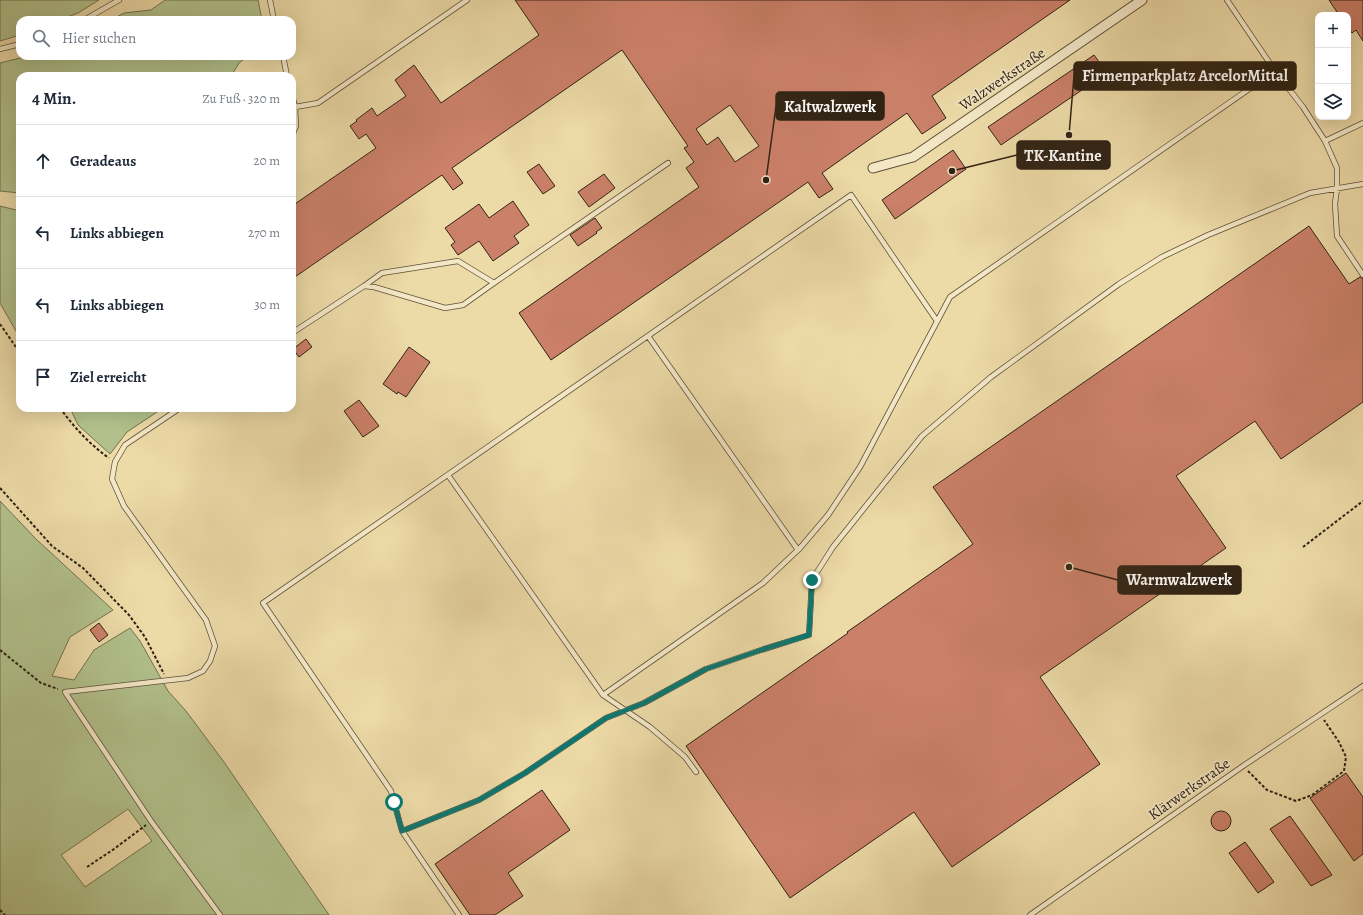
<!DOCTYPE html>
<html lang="de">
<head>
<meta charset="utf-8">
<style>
  :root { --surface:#fff; --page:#f2f2f3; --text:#1f2937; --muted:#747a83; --line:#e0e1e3 }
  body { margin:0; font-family:Alegreya,serif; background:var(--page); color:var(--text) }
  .controls { position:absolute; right:12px; top:12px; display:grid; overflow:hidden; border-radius:8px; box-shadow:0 4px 16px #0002 }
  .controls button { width:36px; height:36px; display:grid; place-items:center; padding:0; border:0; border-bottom:1px solid var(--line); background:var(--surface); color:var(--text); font:20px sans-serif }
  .stop { position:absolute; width:12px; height:12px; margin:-9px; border:3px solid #0f766e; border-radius:50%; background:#fff }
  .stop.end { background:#0f766e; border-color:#fff; box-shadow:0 1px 4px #0008 }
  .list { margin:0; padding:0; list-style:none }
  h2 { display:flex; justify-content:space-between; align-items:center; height:52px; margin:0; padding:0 16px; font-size:17px }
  h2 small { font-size:13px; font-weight:400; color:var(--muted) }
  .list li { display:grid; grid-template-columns:26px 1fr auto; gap:12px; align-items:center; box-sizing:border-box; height:72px; padding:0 16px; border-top:1px solid var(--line) }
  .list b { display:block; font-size:15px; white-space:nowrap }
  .list em { font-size:13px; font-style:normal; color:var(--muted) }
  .icon { flex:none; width:22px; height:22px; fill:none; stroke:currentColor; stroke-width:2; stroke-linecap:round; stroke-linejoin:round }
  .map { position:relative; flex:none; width:1363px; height:915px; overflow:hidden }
  .search { position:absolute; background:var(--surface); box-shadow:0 4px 16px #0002; left:16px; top:16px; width:280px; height:44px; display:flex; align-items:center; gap:10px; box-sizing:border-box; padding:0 14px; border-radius:12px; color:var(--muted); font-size:15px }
  .panel { position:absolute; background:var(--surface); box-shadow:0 4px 16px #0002; left:16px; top:72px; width:280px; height:340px; border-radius:12px }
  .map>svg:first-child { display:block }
  .green { fill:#b2c18c; stroke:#717250; fill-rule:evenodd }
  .building { fill:#cb8069; stroke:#302314; fill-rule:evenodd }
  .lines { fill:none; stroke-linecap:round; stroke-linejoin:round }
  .lane-casing { stroke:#5f5139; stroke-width:6 }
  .street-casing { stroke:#5f5139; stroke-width:11 }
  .path { stroke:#302314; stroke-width:2; stroke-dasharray:3 2; stroke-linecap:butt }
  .lane { stroke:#f3e7c6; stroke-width:4.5 }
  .street { stroke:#f3e7c6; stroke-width:9 }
  .route { stroke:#0f766e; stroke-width:5 }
  .labels { text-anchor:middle; stroke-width:3; stroke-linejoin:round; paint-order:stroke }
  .street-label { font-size:15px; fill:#302314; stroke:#f3e7c6 }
  .leader { fill:none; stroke:#302314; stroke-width:1.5 }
  .callout-dot { fill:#302314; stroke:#f3e7c6; stroke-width:1.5 }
  .callout { fill:#302314; stroke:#302314; stroke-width:1.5 }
  .callout-label { font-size:16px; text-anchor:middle; font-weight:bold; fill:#fff }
</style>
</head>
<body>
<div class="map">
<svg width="1363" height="915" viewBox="0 0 1363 915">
  <rect width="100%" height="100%" fill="#ecdaa7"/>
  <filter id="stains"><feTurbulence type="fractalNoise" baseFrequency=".005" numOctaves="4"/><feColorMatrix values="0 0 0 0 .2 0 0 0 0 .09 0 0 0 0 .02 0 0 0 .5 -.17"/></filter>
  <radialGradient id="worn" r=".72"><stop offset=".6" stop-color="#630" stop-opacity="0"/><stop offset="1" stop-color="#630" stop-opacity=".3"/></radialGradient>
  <path class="green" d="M 0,0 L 99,0 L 78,13 L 60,20 L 20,20 L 20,35 L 0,41 Z
    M 165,0 L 258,0 L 262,20 L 111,20 L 124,13 L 151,10 Z
    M 28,56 L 248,56 L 239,63 L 231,76 L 20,76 L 20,193 L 0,191 L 0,63 Z
    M 0,206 L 20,211 L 20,338 L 0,303 Z
    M 70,408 L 163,408 L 127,432 L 110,454 L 78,425 Z
    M 0,501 L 36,539 L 113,610 L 70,637 L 52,676 L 74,680 L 94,650 L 130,628 L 140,641 L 168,691 L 186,711 L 224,762 L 329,915 L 0,915 ZM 128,809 L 152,841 L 85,887 L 61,855 Z"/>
  <path class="building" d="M 515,0 L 1070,0 L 932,96 L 946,118 L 922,134 L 907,113 L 822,173 L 833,189 L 819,198 L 808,182 L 551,360 L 519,313 L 699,187 L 686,168 L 694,162 L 684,148 L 688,146 L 622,50 L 452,168 L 463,183 L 453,190 L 442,175 L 292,279 L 292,206 L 376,148 L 366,134 L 359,139 L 350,126 L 357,121 L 356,120 L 372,108 L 377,116 L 406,96 L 395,80 L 414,65 L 441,103 L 539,35 ZM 730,105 L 759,146 L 735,162 L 718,137 L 707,145 L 696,129 Z
    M 1329,0 L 1363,0 L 1363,41 L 1356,30 L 1352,33 L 1348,27 L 1348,15 L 1339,15 Z
    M 1094,55 L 1107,73 L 1001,145 L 988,127 Z
    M 953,150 L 966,169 L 895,219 L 882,200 Z
    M 539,164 L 555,186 L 543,194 L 527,172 Z
    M 604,174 L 615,188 L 589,207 L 578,192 Z
    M 513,201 L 529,225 L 514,236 L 519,243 L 493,261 L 479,241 L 458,255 L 451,245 L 455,242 L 445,228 L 479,204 L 489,218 Z
    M 595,218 L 602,228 L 596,232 L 597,233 L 578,246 L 570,235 Z
    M 1309,226 L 1349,284 L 1360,277 L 1363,279 L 1363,402 L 1281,459 L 1255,421 L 1176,476 L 1226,548 L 1040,677 L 1100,764 L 952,867 L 914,812 L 790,898 L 686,746 L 848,633 L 847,632 L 973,544 L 933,487 Z
    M 306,339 L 312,347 L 299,357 L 293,349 Z
    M 409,347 L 430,362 L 406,397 L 398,392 L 397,394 L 383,384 Z
    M 359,400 L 379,426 L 363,437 L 344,411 Z
    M 99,623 L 108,635 L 99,642 L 90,630 Z
    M 1346,773 L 1363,797 L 1363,854 L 1354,861 L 1310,798 Z
    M 542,790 L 570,830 L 508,873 L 523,896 L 495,915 L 470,915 L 435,864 Z
    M1211 821a10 10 0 1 1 20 0a10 10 0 1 1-20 0Z
    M 1290,816 L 1332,875 L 1311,886 L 1270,829 Z
    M 1245,842 L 1274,882 L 1258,893 L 1229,853 Z"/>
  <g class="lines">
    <g class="lane-casing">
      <path id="lane" d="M 270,0 L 274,20
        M 1227,0 L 1275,71 L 1303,107 L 1325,141 L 1363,123
        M 84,20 L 119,0
        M 0,49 L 20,44
        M 283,56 L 287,76
        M 292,95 L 295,107 L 318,103 L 467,0
        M 292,136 L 296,126 L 295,107
        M 1325,141 L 1337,168 L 1337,188 L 1335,204 L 1337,236 L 1363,275
        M 364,286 L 374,287 L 445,308 L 463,305 L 494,283
        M 292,333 L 364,286 L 382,273 L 458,261 L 494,283 L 668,163
        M 648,336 L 798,550
        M 180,408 L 125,445 L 115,462 L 112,479 L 124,506 L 206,620 L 215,646 L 210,661 L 203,671 L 188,678 L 65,692 L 151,821 L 220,915
        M 448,475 L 603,695 L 650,727 L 685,757 L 696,772
        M 603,695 L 763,583 L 800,548 L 828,515 L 860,467 L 950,297 L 1275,71
        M 402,831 L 479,800 L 525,773 L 606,718 L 644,703 L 706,669 L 758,651 L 809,635 L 812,580 L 833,547 L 922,436 L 991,377 L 1119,284 L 1162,257 L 1208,235 L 1310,193 L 1363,184
        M 459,915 L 402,831 L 391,791 L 263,603 L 851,195 L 937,321
        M 1030,915 L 1243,766 L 1363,686"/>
    </g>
    <g class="street-casing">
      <path id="street" d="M 873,168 L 913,157 L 1142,0"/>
    </g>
    <path class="path" d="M 0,324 L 20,353
      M 60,408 C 74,427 89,444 109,458
      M 0,488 L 52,546 L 83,568 L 129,615 L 145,637 L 164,674
      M 1303,547 L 1363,501
      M 0,650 L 41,683 L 58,689
      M 1248,771 L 1267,790 L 1296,801 L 1312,795 L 1344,771 L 1346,757 L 1339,742 L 1324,720
      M 87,867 L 114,849 L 146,825
      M 0,910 L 5,915"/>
    <use href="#lane" class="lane"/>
    <use href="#street" class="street"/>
  </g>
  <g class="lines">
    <path class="route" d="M 394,802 L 402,831 L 479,800 L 525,773 L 606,718 L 644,703 L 706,669 L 758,651 L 809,635 L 812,580"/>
  </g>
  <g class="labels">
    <g class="street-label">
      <text transform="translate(1002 79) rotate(-34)" y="5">Walzwerkstraße</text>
      <text transform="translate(1189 789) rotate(-35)" y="5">Klärwerkstraße</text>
    </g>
  </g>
  <path class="leader" d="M1069 135L1074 76M766 180L776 106M952 171L1017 155M1069 567L1118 580"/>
  <g class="callout-dot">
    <circle cx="1069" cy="135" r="4"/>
    <circle cx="766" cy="180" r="4"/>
    <circle cx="952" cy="171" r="4"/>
    <circle cx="1069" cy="567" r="4"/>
  </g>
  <g class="callout">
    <rect x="1074" y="62" width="222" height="28" rx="4"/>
    <rect x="776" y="92" width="108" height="28" rx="4"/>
    <rect x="1017" y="141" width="93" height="28" rx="4"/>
    <rect x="1118" y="566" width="123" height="28" rx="4"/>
  </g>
  <g class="callout-label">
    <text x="1185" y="81">Firmenparkplatz ArcelorMittal</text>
    <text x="830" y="112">Kaltwalzwerk</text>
    <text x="1063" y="161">TK-Kantine</text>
    <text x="1179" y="585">Warmwalzwerk</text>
  </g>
  <rect width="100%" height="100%" filter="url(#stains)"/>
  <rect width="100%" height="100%" fill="url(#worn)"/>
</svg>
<div class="controls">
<button>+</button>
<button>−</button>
<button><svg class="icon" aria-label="layers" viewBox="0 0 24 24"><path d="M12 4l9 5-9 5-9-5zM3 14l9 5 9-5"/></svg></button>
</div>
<div class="stop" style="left:394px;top:802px"></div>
<div class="stop end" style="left:812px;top:580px"></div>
<div class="search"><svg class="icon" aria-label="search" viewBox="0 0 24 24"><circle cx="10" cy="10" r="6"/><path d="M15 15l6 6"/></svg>Hier suchen</div>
<section class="panel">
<h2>4 Min.<small>Zu Fuß · 320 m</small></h2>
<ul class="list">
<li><svg class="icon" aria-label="ahead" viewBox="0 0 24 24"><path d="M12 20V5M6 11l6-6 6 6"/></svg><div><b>Geradeaus</b></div><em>20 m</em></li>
<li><svg class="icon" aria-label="left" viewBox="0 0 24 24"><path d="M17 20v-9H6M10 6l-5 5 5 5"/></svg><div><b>Links abbiegen</b></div><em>270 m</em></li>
<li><svg class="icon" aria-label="left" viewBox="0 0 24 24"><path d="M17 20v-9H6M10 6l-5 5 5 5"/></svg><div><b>Links abbiegen</b></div><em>30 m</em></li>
<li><svg class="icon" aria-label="arrive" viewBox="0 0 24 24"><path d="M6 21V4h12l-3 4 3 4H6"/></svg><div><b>Ziel erreicht</b></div></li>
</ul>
</section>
</div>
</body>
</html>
